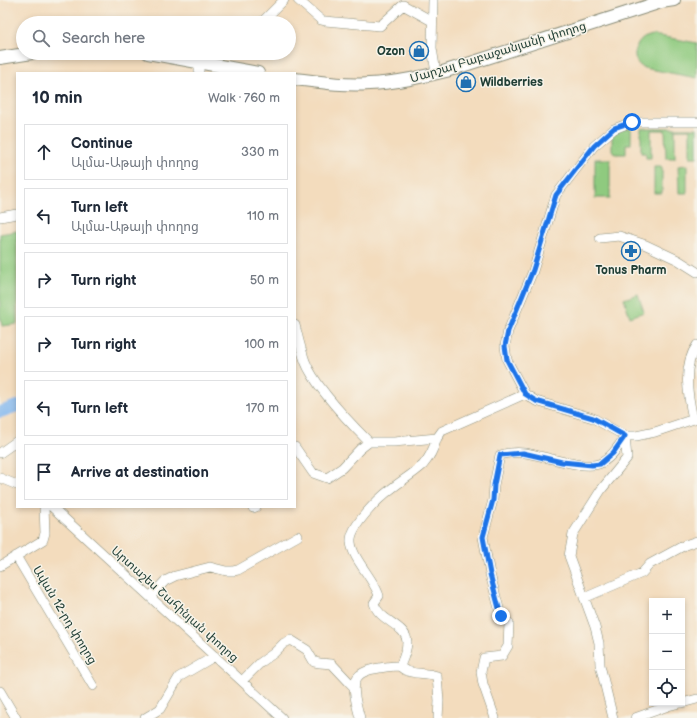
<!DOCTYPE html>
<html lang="en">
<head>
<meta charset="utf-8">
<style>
  :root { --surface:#fff; --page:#f2f2f3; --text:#1f2937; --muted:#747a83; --line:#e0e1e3 }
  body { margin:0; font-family:"Balsamiq Sans","Noto Sans Armenian",sans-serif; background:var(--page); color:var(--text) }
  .controls { position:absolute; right:12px; bottom:12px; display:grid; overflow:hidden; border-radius:0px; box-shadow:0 2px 6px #0003 }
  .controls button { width:36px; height:36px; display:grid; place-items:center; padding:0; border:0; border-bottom:1px solid var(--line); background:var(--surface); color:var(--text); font:20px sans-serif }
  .stop { position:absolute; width:12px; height:12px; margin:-9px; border:3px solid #1a73e8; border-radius:50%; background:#fff }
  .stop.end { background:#1a73e8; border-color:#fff; box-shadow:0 1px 4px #0008 }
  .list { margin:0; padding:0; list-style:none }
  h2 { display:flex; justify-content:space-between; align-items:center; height:52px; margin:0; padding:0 16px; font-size:17px }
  h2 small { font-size:13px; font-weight:400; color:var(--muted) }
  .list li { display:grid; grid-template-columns:26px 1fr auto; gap:12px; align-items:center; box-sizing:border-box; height:56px; margin:0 8px 8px; padding:0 8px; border:1px solid var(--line); border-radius:0px }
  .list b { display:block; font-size:15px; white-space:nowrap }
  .list p { margin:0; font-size:13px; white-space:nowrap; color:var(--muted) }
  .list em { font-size:13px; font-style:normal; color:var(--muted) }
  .icon { flex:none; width:22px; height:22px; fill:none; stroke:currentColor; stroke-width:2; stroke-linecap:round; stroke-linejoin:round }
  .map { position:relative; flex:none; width:697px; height:718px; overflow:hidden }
  .search { position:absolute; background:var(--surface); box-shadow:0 2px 6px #0003; left:16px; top:16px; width:280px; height:44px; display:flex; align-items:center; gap:10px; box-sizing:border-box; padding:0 14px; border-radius:22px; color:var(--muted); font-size:15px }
  .panel { position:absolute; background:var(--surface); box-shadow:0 2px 6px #0003; left:16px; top:72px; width:280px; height:436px; border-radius:0px }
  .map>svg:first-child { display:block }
  .green { fill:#8fca7f; stroke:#57845a }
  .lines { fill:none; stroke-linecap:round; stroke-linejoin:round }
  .river { stroke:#80b6ef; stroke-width:12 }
  .minor-casing { stroke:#898c78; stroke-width:10 }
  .major-casing { stroke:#898c78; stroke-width:14 }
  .minor { stroke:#fff; stroke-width:9 }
  .major { stroke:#fff; stroke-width:12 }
  .route { stroke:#1a73e8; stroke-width:5 }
  .labels { text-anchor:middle; stroke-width:3; stroke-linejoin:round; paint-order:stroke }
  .poi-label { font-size:12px; font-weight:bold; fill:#1f3d34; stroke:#f7f3e8; text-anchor:end }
  .street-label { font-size:12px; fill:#1f3d34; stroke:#f7f3e8 }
</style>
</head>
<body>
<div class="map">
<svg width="697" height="718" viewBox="0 0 697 718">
  <rect width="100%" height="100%" fill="#f7f3e8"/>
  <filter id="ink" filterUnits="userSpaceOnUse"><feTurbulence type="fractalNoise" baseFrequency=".025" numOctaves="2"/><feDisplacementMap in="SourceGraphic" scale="8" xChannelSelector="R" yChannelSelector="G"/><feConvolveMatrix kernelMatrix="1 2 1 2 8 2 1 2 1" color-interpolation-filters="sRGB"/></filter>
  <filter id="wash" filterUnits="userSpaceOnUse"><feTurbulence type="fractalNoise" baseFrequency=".012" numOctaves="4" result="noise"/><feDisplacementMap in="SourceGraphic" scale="16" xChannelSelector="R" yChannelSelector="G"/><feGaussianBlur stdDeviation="0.9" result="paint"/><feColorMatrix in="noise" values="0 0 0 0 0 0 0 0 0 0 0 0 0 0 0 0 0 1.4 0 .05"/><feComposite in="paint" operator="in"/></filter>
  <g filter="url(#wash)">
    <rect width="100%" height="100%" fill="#f3dcbd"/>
    <path class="green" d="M 653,35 L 697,43 L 697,78 L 644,68 C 627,60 636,36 653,35 Z
      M 621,128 L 631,128 L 631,144 L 626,144 L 626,154 L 615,154 L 612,150 L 612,137 Z
      M 641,128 L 697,128 L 697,157 L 690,157 L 690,129 L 675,129 L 675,158 L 666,158 L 665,130 L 651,130 L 651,158 L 646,158 L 646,153 L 641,153 Z
      M 595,159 L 610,159 L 610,198 L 595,198 Z
      M 687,165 L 687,193 L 679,193 L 678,166 Z
      M 654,167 L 662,167 L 662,193 L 654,193 Z
      M 17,231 L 17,324 L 2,326 L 0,315 L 0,234 Z
      M 638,294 L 644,312 L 630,317 L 624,299 Z"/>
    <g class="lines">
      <path class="river" d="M 0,412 L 17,406"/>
    </g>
  </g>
  <g filter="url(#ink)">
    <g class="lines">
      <g class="minor-casing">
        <path id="minor" d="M 298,0 L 321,20 L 325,21 L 380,26 L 403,5 L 432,21
          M 433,0 L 432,48 L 436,73
          M 261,23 L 284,0
          M 199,62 L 199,73
          M 697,122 L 632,122 L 614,129 L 594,146 L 556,195 L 533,271 L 508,331 L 505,346 L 507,360 L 525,394 L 536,401 L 593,418 L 625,436 L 636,436 L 655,432 L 697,418
          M 0,217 L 17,214
          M 600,238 L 619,236 L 646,245 L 678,260 L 697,272
          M 295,325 C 298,337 301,350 305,361 C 315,387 349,422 369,442 L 394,442 L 437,438 L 442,431 L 525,394
          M 693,419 C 688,396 682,366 697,345
          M 295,447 L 313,473 L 327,478 L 342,468 L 360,449 L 369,442
          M 0,453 L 17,441
          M 0,478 L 17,485
          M 52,507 L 282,718
          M 253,508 L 256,507
          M 16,556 L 93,686
          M 0,566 L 43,540 L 45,533 L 44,507
          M 150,597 L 165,581 L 175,576 L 210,567 L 226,571 L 233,571 L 238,570 L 298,536
          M 584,598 L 642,573 L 650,564 L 685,545 L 697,541
          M 400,666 C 403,659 407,651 407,642 C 407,625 378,621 374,603 L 379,596 L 378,593 C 372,577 352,558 351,542 C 349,527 379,498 391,489 C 401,481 413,474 423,465 C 430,457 434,448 437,438
          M 242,681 L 260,663 L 274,653 L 284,643 L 291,640 L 307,650 L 314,662 L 320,663 L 332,664 L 349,682 L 353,686
          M 0,691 L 16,718
          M 682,703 L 697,699
          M 145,718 L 160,709 L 179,677 L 215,656
          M 360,718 C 348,675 353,670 396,666 C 401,666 401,668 405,670 C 414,675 427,672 437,676 L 439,701 L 438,718
          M 495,718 L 483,684 L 481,672 L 484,658 L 502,656 L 508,646 L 509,623 L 501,616 L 490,574 L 483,537 L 493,500 L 494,485 L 500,455 C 507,453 517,452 525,453 C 542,455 586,471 601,463 C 612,457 619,446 625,436
          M 613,718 L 600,665 L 599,643 L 595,627 L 569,556 L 573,534 L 601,490 L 627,458 L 625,436
          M 635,718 L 668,706 L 680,703"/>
      </g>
      <g class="major-casing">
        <path id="major" d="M 148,53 L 258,73
          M 0,58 L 32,53
          M 295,79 C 319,82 345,86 369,84 C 396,83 421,77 446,71 L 661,2 L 674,0"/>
      </g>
      <use href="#minor" class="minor"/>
      <use href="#major" class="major"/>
    </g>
  </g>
  <g class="lines" filter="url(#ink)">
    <path class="route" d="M 501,616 L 490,574 L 483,537 L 493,500 L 494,485 L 500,455 L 523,453 L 562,462 L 592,465 L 600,464 L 613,453 L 625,436 L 593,418 L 536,401 L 525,394 L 507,360 L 505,346 L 508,331 L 533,270 L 556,195 L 594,146 L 614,128 L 632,122"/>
  </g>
  <defs>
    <g id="shop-ring" transform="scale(1)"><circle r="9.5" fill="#f7f3e8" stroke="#1f6fb2" stroke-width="1.5"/><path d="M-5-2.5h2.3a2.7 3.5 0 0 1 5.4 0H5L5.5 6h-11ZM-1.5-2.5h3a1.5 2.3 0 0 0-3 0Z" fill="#1f6fb2"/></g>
    <g id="pharmacy-ring" transform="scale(1)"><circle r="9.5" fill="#f7f3e8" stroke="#1f6fb2" stroke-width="1.5"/><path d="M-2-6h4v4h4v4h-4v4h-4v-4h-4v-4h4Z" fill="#1f6fb2"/></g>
  </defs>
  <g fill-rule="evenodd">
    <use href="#shop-ring" x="419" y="51"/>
    <use href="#shop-ring" x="466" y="82"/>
    <use href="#pharmacy-ring" x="631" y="251"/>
  </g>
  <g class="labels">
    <g class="poi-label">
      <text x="405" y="55">Ozon</text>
      <text x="480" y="86" text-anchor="start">Wildberries</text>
      <text x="631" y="274" text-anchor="middle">Tonus Pharm</text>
    </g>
    <g class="street-label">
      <text transform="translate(498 52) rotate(-17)" y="4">Մարշալ Բաբաջանյանի փողոց</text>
      <text transform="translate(175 604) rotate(42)" y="4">Արտաշես Շահինյան փողոց</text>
      <text transform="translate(65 615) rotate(59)" y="4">Ավան 12-րդ փողոց</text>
    </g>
  </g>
</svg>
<div class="controls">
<button>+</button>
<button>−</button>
<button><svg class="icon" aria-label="locate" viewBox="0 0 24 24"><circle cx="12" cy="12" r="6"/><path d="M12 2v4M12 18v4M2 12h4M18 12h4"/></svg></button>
</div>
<div class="stop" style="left:632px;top:122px"></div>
<div class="stop end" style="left:501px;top:616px"></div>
<div class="search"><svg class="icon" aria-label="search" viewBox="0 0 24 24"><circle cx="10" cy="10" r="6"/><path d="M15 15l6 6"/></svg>Search here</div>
<section class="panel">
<h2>10 min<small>Walk · 760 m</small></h2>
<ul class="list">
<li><svg class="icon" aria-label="ahead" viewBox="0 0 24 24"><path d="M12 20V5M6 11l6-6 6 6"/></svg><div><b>Continue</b><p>Ալմա-Աթայի փողոց</p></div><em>330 m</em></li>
<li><svg class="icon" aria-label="left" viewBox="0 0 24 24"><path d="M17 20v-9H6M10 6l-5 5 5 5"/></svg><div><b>Turn left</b><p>Ալմա-Աթայի փողոց</p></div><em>110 m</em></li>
<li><svg class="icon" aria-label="right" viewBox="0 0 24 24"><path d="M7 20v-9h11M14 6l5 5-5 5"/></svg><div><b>Turn right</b></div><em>50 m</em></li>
<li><svg class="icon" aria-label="right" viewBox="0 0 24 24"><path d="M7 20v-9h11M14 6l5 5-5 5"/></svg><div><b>Turn right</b></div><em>100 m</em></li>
<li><svg class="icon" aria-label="left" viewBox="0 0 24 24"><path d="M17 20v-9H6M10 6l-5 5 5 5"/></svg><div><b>Turn left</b></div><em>170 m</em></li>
<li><svg class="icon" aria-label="arrive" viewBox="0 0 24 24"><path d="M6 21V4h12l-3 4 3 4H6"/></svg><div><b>Arrive at destination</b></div></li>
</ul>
</section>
</div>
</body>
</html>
